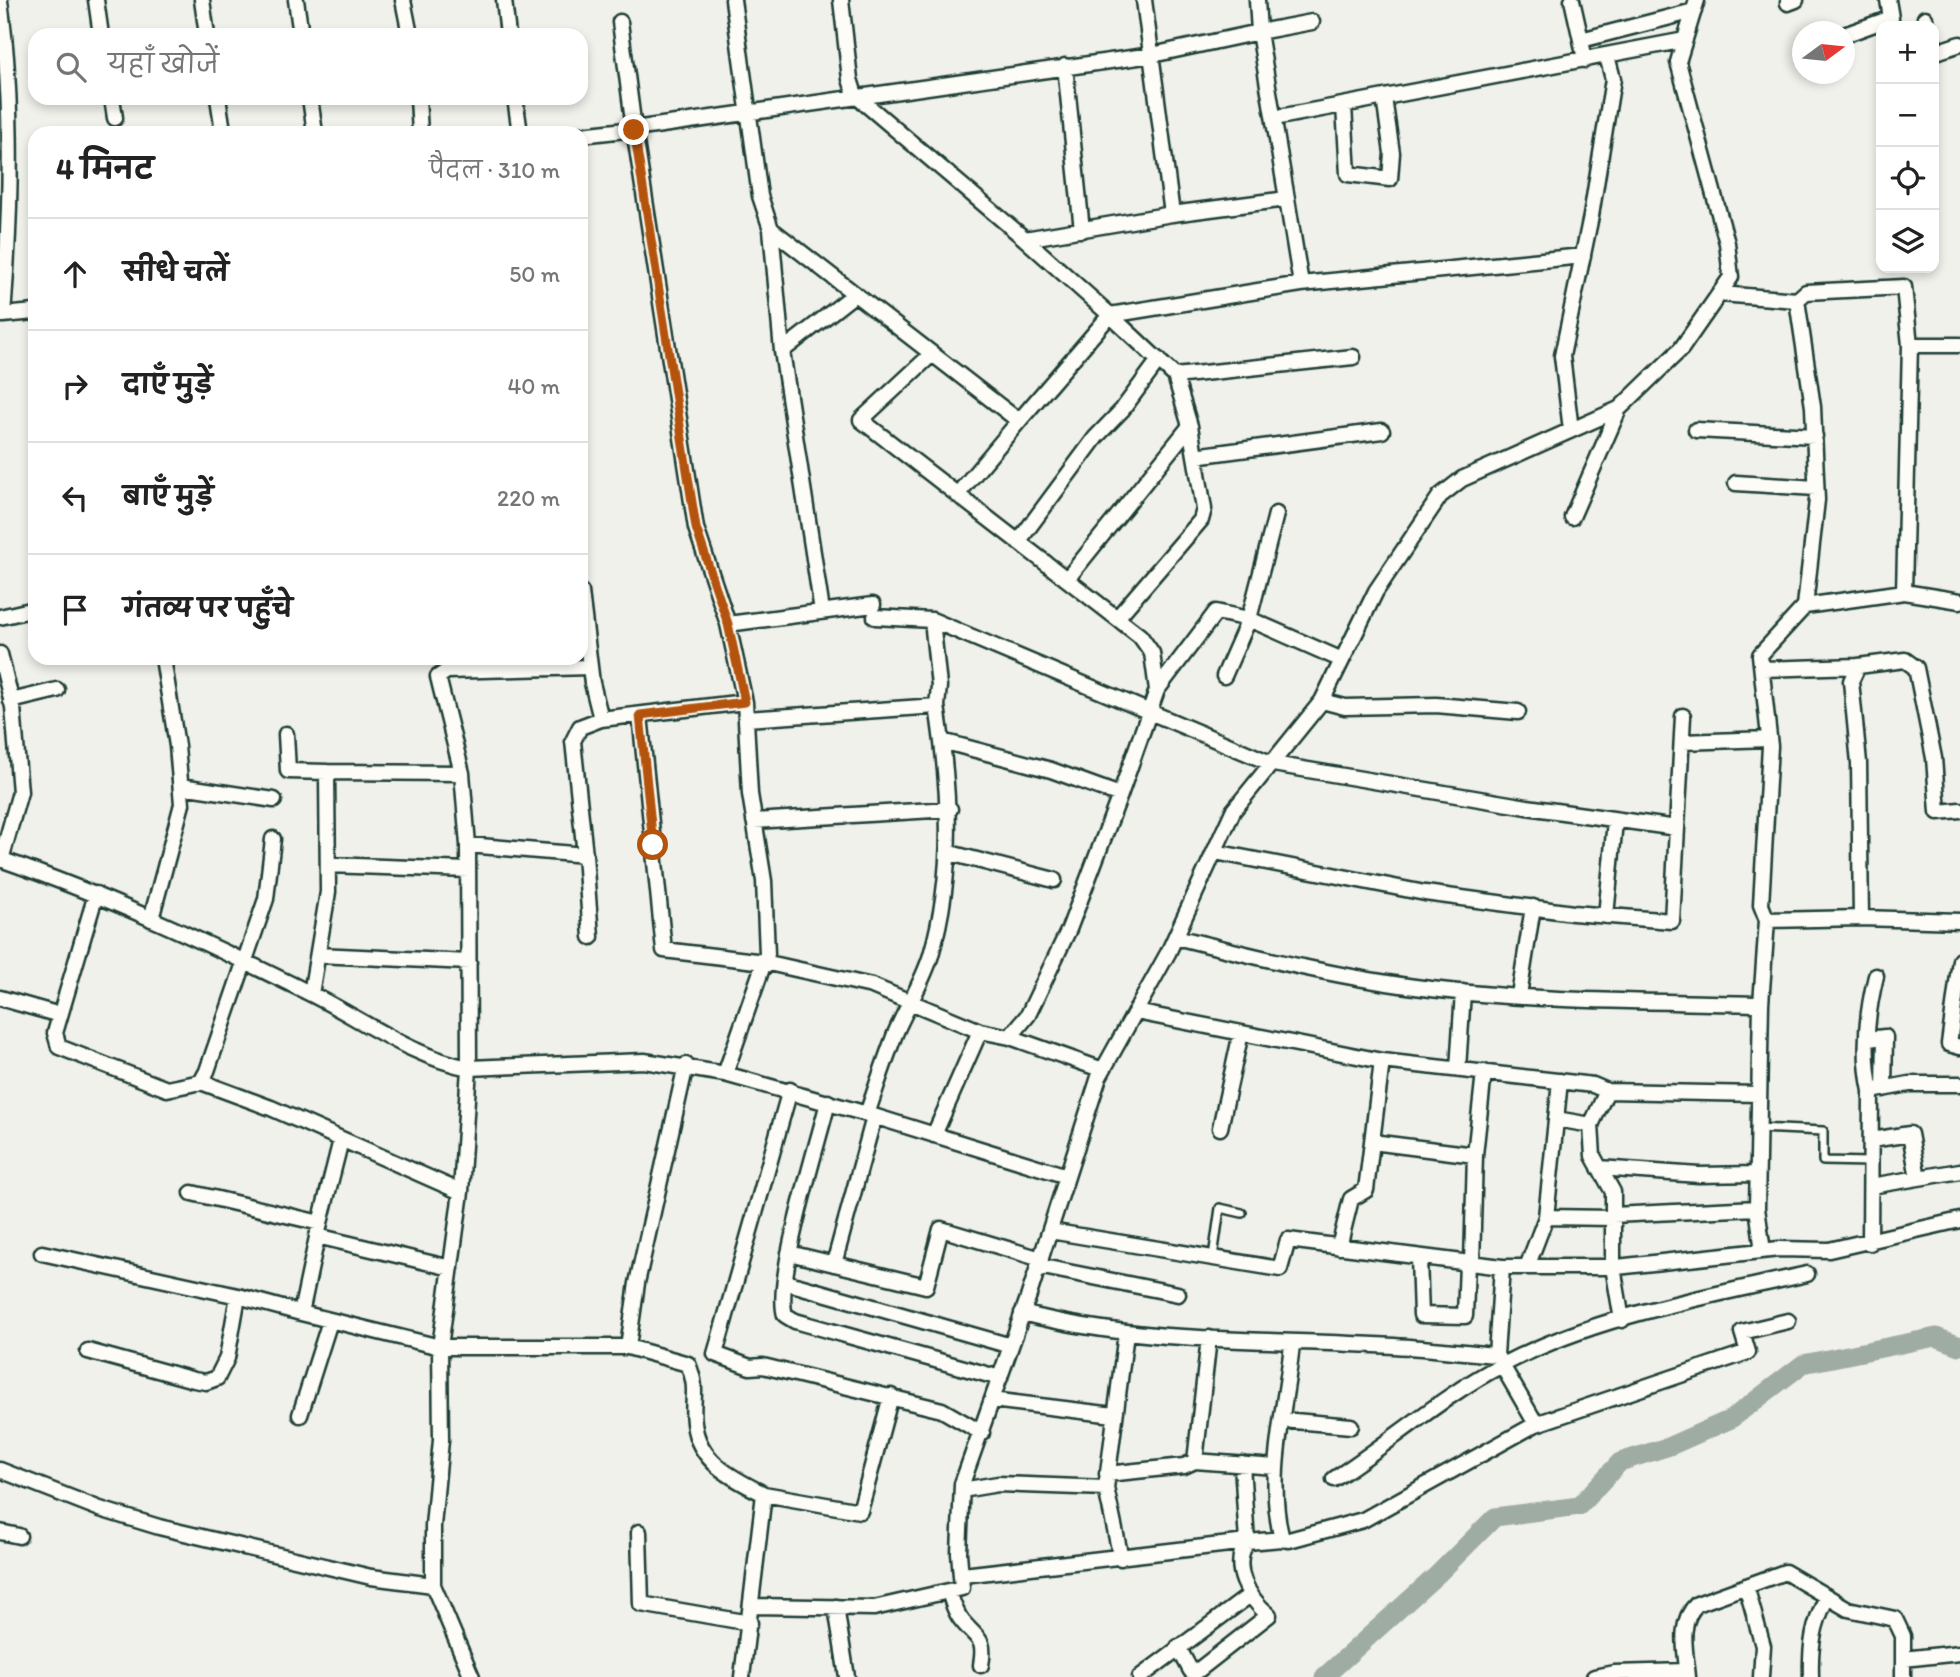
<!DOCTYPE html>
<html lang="hi">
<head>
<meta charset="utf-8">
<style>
  :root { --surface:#fff; --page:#f2f2f2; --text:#222; --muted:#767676; --line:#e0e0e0 }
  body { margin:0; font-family:Itim,"Playpen Sans Deva",sans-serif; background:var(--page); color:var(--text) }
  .controls { position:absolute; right:21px; top:21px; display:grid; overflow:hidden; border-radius:14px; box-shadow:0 4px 10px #0003 }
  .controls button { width:63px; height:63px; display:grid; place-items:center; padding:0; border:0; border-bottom:2px solid var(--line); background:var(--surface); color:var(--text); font:35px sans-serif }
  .compass { position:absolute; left:1792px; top:21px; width:63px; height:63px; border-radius:50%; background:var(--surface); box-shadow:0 4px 10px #0003; rotate:75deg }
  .stop { position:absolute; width:21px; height:21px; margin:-16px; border:5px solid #b45309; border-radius:50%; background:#fff }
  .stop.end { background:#b45309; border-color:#fff; box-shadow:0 2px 7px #0008 }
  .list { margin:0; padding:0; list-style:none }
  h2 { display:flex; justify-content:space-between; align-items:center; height:91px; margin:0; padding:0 28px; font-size:30px }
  h2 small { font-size:23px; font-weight:400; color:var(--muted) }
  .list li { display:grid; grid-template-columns:46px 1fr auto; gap:21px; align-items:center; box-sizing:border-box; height:112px; padding:0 28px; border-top:2px solid var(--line) }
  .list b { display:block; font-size:26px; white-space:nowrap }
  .list em { font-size:23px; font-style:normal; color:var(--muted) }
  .icon { flex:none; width:38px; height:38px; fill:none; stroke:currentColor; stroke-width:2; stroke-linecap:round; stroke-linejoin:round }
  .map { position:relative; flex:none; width:1960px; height:1677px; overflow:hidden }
  .search { position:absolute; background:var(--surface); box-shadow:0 4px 10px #0003; left:28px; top:28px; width:560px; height:77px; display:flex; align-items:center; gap:18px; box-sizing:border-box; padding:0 24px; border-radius:21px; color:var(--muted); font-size:26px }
  .panel { position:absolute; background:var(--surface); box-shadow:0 4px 10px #0003; left:28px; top:126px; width:560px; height:539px; border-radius:21px }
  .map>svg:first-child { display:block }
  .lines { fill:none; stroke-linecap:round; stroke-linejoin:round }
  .canal { stroke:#9faca4; stroke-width:19 }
  .service-casing { stroke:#1f3d34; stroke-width:12 }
  .minor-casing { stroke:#1f3d34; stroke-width:19 }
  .service { stroke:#fdfcf7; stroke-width:7 }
  .minor { stroke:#fdfcf7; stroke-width:14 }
  .route { stroke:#b45309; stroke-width:9 }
</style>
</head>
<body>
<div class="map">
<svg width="1960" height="1677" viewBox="0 0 1960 1677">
  <rect width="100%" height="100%" fill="#f0f1eb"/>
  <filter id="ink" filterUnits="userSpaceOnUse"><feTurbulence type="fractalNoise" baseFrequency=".0143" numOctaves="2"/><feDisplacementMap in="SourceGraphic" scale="14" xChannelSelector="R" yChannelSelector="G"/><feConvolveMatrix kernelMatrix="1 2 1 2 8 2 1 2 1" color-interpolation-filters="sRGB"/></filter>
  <g filter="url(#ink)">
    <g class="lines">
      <path class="canal" d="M 1324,1677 L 1438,1574 L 1495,1517 L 1579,1506 L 1620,1462 L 1670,1446 L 1731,1419 L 1803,1364 L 1936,1337 L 1960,1346"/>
      <g class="service-casing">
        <path id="service" d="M 1758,1128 L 1823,1131 L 1823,1161 L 1870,1162
          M 1213,1257 L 1220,1208 L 1242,1213"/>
      </g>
      <g class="minor-casing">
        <path id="minor" d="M 96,0 L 101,35
          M 202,0 L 207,35
          M 296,0 L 301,35
          M 403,0 L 410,35
          M 504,0 L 508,35
          M 733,0 L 760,196 L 771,229 L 1019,421 L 1110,315 L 1175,376 L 1190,426 L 1067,579
          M 841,0 L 850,79 L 855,95 L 1025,239
          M 1144,0 L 1172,214 L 1287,199 L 1259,32 L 1312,22
          M 1572,0 L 1581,40
          M 0,1 C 14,105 11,210 3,315 L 0,315
          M 1788,3 L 1796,0
          M 1925,18 L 1928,26
          M 1844,35 L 1891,18 L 1888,0
          M 1934,44 L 1936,52 L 1960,44
          M 1585,60 L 1581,40 L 1694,11
          M 1065,66 L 1082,230
          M 112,98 L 115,118
          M 218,98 L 222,124 L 219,133
          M 310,98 L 315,133
          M 418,98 L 420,133
          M 515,98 L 520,133
          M 1344,106 L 1348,174 L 1390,179 L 1392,153 L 1384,98
          M 1274,118 L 1685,40
          M 581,135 L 634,129 L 620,22
          M 1287,199 L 1301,284
          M 1172,214 L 1025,239 L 1110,315 L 1301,284 L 1583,256
          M 771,229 L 782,351 L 855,294
          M 1720,294 L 1797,300 L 1813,407 L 1817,500 L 1805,606 L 1904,592
          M 1797,300 L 1806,292 L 1904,287 L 1910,345
          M 3,315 L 35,312
          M 1960,345 L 1910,345 L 1904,592 L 1960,601
          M 782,351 L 822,611
          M 932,354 L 861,420 L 1140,636 L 1152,653 L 1157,690
          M 1175,376 L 1353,357
          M 1571,430 L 1562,356 L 1591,216 L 1613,79 L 1607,56
          M 1696,430 L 1815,436
          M 1195,456 L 1382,431
          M 1736,483 L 1816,488
          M 957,495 L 1019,421
          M 1572,517 L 1619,409
          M 1018,542 L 1096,437 L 1122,410 L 1159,360
          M 581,592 L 592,683 L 601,719 L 745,702
          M 1805,606 L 1760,655 L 1770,746 L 1761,905 L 1767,920 L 1861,918 L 1859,763 L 1851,681 L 1858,666 L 1905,660 L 1916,668 L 1934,758 L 1938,812 L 1960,810
          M 0,617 L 35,609
          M 875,617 L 932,620 L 1273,764 L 1527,807 L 1677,828
          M 1117,618 L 1201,520 L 1204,509 L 1190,426
          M 932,620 L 939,686 L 937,706
          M 728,624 L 873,605
          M 0,654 L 13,707 L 20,792 L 1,860
          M 1762,669 L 1858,666
          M 1224,676 L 1249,619 L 1276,514
          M 11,701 L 57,690
          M 1322,701 L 1345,707 L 1436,705 L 1518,712
          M 640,715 L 664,950 L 764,962 L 872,986 L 980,1031 L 934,1135
          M 746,719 L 937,706 C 950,791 955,872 931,955 C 923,982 906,1008 895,1034 C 885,1060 876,1088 867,1114 L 725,1074 L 767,954 L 764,881 L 750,794 L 745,702 L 728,624 L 696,528 L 634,129 L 1152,55 L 1259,32 L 1257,0
          M 286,734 L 288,771 L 327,772
          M 942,741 L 1051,770 L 1120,795 L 1069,929 L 1028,1015 L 1010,1037 L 980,1031
          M 1682,742 L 1769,739
          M 462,773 L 438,677 L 447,671 L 590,667
          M 181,786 L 274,800
          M 1120,795 L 1157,690 L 1216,612 L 1249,619 L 1342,660
          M 754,821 L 950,809
          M 468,845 L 585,855 L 573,741 L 580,727 L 601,719
          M 1215,852 L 1425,893 L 1573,913 L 1672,921 L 1683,716
          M 950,853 L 1054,880
          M 585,855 L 591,937
          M 0,859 C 107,896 210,944 311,994 C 363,1020 412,1057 469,1068 L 468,845 L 462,773 L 327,772 L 328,892 L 311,994
          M 328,865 L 468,870
          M 96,894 L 55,1033 L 59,1047 L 167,1089 L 201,1082 L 207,1071 L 266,899 L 273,839
          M 1606,916 L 1615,821
          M 1861,918 L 1960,921
          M 151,919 L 182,804 L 177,746 L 163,658
          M 1176,937 C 1260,958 1345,979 1431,989 C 1540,1002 1651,1001 1761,1004 L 1767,920
          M 318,955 L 469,962
          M 1960,960 L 1949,1044 L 1960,1047
          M 1519,995 L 1533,907
          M 0,998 L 60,1015
          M 1761,1004 L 1757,1208 L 1763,1251
          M 1136,1012 L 1382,1061 L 1593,1085 L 1607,1091 L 1759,1094
          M 1010,1037 L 1103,1070
          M 1868,1039 L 1885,1037 L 1884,1089
          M 1458,1069 L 1463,992
          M 201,1082 L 271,1108 L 461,1192 L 469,1068 L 644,1061 L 725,1074
          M 790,1090 L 715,1354 L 750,1367 L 763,1366 L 942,1410 L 982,1433
          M 1607,1091 L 1591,1125 L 1593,1156 L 1613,1192 L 1613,1267 L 1622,1320
          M 1871,1091 C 1863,1054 1867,1012 1876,976
          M 828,1102 C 818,1144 774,1281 785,1315 L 795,1321 L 1000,1378
          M 867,1114 L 1067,1176
          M 1556,1119 L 1591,1125
          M 1220,1128 L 1241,1033
          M 1871,1140 L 1910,1134 L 1918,1178
          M 1372,1142 L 1475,1155
          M 1599,1168 L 1699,1175 L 1757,1174
          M 1871,1186 L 1960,1171
          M 192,1193 L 320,1223 L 341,1140
          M 1613,1215 L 1757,1208
          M 1546,1217 L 1613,1218
          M 1050,1231 L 1280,1269 L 1288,1240 L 1502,1267 L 1617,1267 L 1779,1249 L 1829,1250 L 1960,1220
          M 317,1236 L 451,1268
          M 1870,1243 L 1871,1091 L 1909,1084 L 1960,1084
          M 1339,1247 L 1351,1199 L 1366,1190 L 1382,1061
          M 42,1253 L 238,1296 L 301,1313 L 320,1223
          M 789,1253 L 926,1286 L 941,1229 L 1041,1259
          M 1419,1258 L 1421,1315 L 1465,1316 L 1467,1263
          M 1472,1263 L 1475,1155 L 1484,1072
          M 834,1264 L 874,1117
          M 1038,1266 L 1178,1294
          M 1527,1267 L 1546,1217 L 1560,1081
          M 785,1282 L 1011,1346
          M 301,1313 L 440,1347 L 461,1192
          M 1022,1313 C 1144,1345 1270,1338 1394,1346 C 1428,1348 1462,1352 1496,1355 L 1536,1424 L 1748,1352 L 1742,1332 L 1788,1321
          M 1209,1338 L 1195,1461 L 1275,1467
          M 1292,1344 C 1286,1409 1265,1475 1282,1539 L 1289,1540 L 1363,1520 L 1536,1424
          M 628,1347 L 637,1283 L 686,1065
          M 88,1351 L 194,1380 L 206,1382 L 217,1378 L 227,1358 L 238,1296
          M 1496,1355 L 1502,1267
          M 992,1400 L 1114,1415
          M 300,1415 L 330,1321
          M 1283,1420 L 1351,1426
          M 1242,1464 L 1247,1542 L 1282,1539
          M 0,1470 L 100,1509 L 159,1527 L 371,1577 L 433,1585
          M 1107,1474 L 1184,1466 L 1195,1461
          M 1334,1479 C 1391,1442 1442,1396 1502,1365 C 1595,1316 1706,1297 1807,1274
          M 962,1490 L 998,1484 L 1106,1488
          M 0,1532 L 19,1536
          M 639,1532 L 641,1604 L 750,1623
          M 1121,1558 L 1106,1488 L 1126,1333
          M 963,1575 L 1247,1542 C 1230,1567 1249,1599 1269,1615 L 1196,1672 L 1191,1671 L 1178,1647
          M 1746,1586 L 1763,1646 L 1761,1677
          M 949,1591 C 952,1601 955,1613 963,1622 C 977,1639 986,1638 981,1665
          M 752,1606 L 874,1608 L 962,1588 L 959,1553 L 962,1484 L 1028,1298 L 1099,1077 L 1168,953 L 1233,811 L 1322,701 L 1376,591 L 1440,496 L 1462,479 L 1619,409 L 1681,349 L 1731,277 L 1727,243 L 1678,62 L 1697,0
          M 836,1607 L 847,1677
          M 1903,1659 L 1960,1653
          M 472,1677 L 433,1585 L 433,1526 L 441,1440 L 440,1347 L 628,1347 L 688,1364 C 699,1390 691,1398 694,1423 C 698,1462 734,1479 764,1494
          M 742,1677 L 764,1494 L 860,1511 L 891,1396
          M 1140,1677 L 1250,1595
          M 1594,1677 L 1614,1673 L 1687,1671
          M 1688,1677 C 1686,1652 1677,1623 1697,1604 L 1785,1572 L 1848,1609 L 1895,1619 L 1903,1636 L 1903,1677
          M 1811,1677 C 1810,1646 1813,1625 1827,1597"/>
      </g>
      <use href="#service" class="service"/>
      <use href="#minor" class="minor"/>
    </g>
  </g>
  <g class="lines" filter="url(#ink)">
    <path class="route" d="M 634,130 L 696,528 L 728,624 L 745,702 L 640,715 L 653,845"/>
  </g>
</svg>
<div class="controls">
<button>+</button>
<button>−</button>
<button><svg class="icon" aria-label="locate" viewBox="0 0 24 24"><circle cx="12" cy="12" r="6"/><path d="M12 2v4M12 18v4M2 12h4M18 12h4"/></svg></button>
<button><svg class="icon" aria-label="layers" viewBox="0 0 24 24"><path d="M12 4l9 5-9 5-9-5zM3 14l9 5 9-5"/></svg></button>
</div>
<svg class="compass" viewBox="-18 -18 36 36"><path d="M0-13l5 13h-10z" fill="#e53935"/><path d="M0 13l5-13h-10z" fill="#767676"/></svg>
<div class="stop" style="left:653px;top:845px"></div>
<div class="stop end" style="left:634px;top:130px"></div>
<div class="search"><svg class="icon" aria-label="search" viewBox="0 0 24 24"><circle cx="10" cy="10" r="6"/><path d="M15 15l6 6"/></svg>यहाँ खोजें</div>
<section class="panel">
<h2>4 मिनट<small>पैदल · 310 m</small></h2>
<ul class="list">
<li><svg class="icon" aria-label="ahead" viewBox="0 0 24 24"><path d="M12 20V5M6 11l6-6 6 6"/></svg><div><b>सीधे चलें</b></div><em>50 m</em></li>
<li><svg class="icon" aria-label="right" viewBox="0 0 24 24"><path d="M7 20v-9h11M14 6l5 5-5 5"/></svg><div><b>दाएँ मुड़ें</b></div><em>40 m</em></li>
<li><svg class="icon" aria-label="left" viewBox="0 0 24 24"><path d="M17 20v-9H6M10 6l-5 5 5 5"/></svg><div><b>बाएँ मुड़ें</b></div><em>220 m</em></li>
<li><svg class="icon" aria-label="arrive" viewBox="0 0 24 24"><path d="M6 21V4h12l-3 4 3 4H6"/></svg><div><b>गंतव्य पर पहुँचे</b></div></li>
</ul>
</section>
</div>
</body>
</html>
